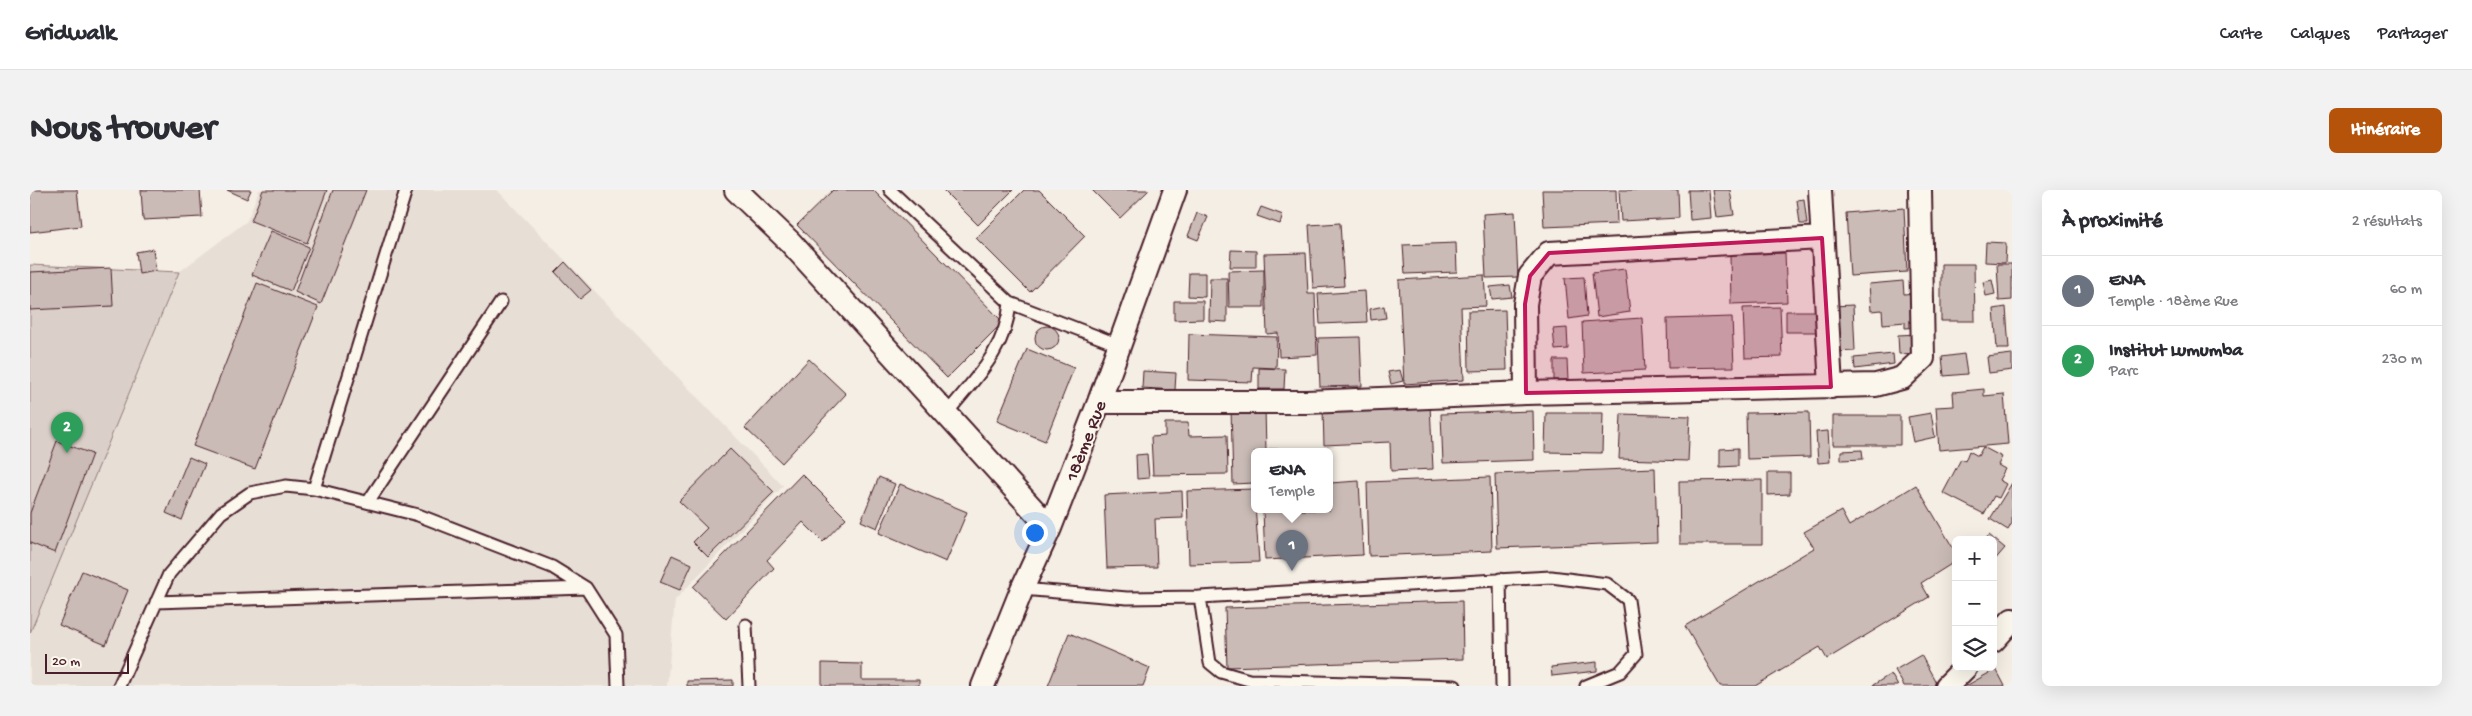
<!DOCTYPE html>
<html lang="fr">
<head>
<meta charset="utf-8">
<style>
  :root { --surface:#fff; --page:#f2f2f3; --text:#2b2b33; --muted:#7c7c81; --line:#e1e1e2; --accent:#b45309 }
  body { margin:0; font-family:"Gochi Hand",sans-serif; background:var(--page); color:var(--text) }
  .controls { position:absolute; right:15px; bottom:15px; display:grid; overflow:hidden; border-radius:8px; box-shadow:0 5px 20px #0002 }
  .controls button { width:45px; height:45px; display:grid; place-items:center; padding:0; border:0; border-bottom:1px solid var(--line); background:var(--surface); color:var(--text); font:25px sans-serif }
  .scale { position:absolute; left:15px; bottom:12px; width:84px; box-sizing:border-box; padding-left:5px; border:2px solid #4a1f2b; border-top:0; font-size:14px; line-height:18px; white-space:nowrap; color:#4a1f2b; -webkit-text-stroke:4px #fbf7ec; paint-order:stroke }
  .you { position:absolute; left:1004px; top:342px; width:18px; height:18px; margin:-12px; border:4px solid #fff; border-radius:50%; background:#1a73e8; box-shadow:0 0 0 8px #1a73e833 }
  .badge { display:grid; place-items:center; width:32px; height:32px; border-radius:50%; background:var(--accent); color:#fff; font-size:16px; font-weight:700 }
  .pin { position:absolute; translate:-50% -41px; filter:drop-shadow(0 1px 2px #0008) }
  .pin::after { content:''; position:absolute; top:26px; width:18px; height:15px; background:inherit; clip-path:polygon(0 0,100% 0,50% 100%) }
  .popup { position:absolute; left:1221px; top:258px; width:82px; height:65px; box-sizing:border-box; display:grid; place-content:center; border-radius:8px; background:var(--surface); filter:drop-shadow(0 1px 4px #0005); font-size:16px; white-space:nowrap; color:var(--muted) }
  .popup b { font-size:19px; color:var(--text) }
  .popup::after { content:''; position:absolute; left:50%; top:100%; margin-left:-10px; border:10px solid transparent; border-top-color:var(--surface) }
  .list { margin:0; padding:0; list-style:none }
  h2 { display:flex; justify-content:space-between; align-items:center; height:65px; margin:0; padding:0 20px; font-size:21px }
  h2 small { font-size:16px; font-weight:400; color:var(--muted) }
  .list li { display:grid; grid-template-columns:32px 1fr auto; gap:15px; align-items:center; box-sizing:border-box; height:70px; padding:0 20px; border-top:1px solid var(--line) }
  .list b { display:block; font-size:19px; white-space:nowrap }
  .list p { margin:0; font-size:16px; white-space:nowrap; color:var(--muted) }
  .list em { font-size:16px; font-style:normal; color:var(--muted) }
  .icon { flex:none; width:28px; height:28px; fill:none; stroke:currentColor; stroke-width:2; stroke-linecap:round; stroke-linejoin:round }
  .map { position:relative; flex:none; width:1982px; height:496px; overflow:hidden; border-radius:8px }
  header { display:flex; align-items:center; gap:30px; box-sizing:border-box; height:70px; padding:0 25px; background:var(--surface); border-bottom:1px solid var(--line) }
  header strong { font-size:24px }
  nav { display:flex; gap:28px; margin-inline-start:auto; font-size:18px }
  .intro { display:flex; align-items:center; justify-content:space-between; box-sizing:border-box; height:120px; padding:0 30px }
  h1 { margin:0; font-size:35px }
  .button { padding:12px 22px; border-radius:8px; background:var(--accent); color:#fff; font-size:18px; font-weight:700 }
  main { display:flex; gap:30px; padding:0 30px }
  aside { flex:1; background:var(--surface); border-radius:8px; box-shadow:0 5px 20px #0002 }
  .map>svg:first-child { display:block }
  .built { fill:#e7dfd6 }
  .green { fill:#dbd0c9; stroke:#92787a }
  .building { fill:#cabbb6; stroke:#4a1f2b }
  .lines { fill:none; stroke-linecap:round; stroke-linejoin:round }
  .service-casing { stroke:#4a1f2b; stroke-width:15 }
  .minor-casing { stroke:#4a1f2b; stroke-width:26 }
  .service { stroke:#fbf7ec; stroke-width:11 }
  .minor { stroke:#fbf7ec; stroke-width:22 }
  .marked { fill:#c2185b; fill-opacity:0.2; stroke:#c2185b; stroke-width:4; stroke-linejoin:round }
  .labels { text-anchor:middle; stroke-width:4; stroke-linejoin:round; paint-order:stroke }
  .street-label { font-size:19px; fill:#4a1f2b; stroke:#fbf7ec }
</style>
</head>
<body>
<header>
<strong>Gridwalk</strong>
<nav><a>Carte</a><a>Calques</a><a>Partager</a></nav>
</header>
<div class="intro"><h1>Nous trouver</h1><a class="button">Itinéraire</a></div>
<main>
<div class="map">
<svg width="1982" height="496" viewBox="0 0 1982 496">
  <rect width="100%" height="100%" fill="#f4eee4"/>
  <filter id="ink" filterUnits="userSpaceOnUse"><feTurbulence type="fractalNoise" baseFrequency=".02" numOctaves="2"/><feDisplacementMap in="SourceGraphic" scale="10" xChannelSelector="R" yChannelSelector="G"/><feConvolveMatrix kernelMatrix="1 2 1 2 8 2 1 2 1" color-interpolation-filters="sRGB"/></filter>
  <g filter="url(#ink)">
    <path class="built" d="M 229,0 L 467,0 L 753,296 L 645,410 L 637,496 L 0,496 L 0,443 L 149,82 L 217,31 Z"/>
    <path class="green" d="M 0,75 L 149,82 L 0,443 Z"/>
    <path class="building" d="M 0,0 L 47,0 L 51,36 L 0,42 Z
      M 111,0 L 170,0 L 172,27 L 113,30 Z
      M 197,0 L 221,0 L 217,9 Z
      M 233,0 L 297,0 L 277,53 L 221,31 Z
      M 303,0 L 336,0 L 291,114 L 265,102 Z
      M 803,0 L 843,0 L 973,132 L 917,188 L 767,35 Z
      M 913,0 L 983,0 L 948,35 Z
      M 994,0 L 1009,0 L 1055,46 L 1000,102 L 946,48 Z
      M 1062,0 L 1119,0 L 1090,28 Z
      M 1512,0 L 1586,0 L 1587,34 L 1514,37 Z
      M 1589,0 L 1648,0 L 1649,28 L 1591,31 Z
      M 1658,0 L 1679,0 L 1681,28 L 1660,30 Z
      M 1683,0 L 1700,0 L 1704,25 L 1687,27 Z
      M 1774,9 L 1777,34 L 1770,34 L 1767,10 Z
      M 1231,17 L 1253,25 L 1250,34 L 1227,26 Z
      M 1874,18 L 1877,82 L 1820,86 L 1816,23 Z
      M 1485,22 L 1488,87 L 1456,88 L 1453,24 Z
      M 1167,23 L 1178,27 L 1168,50 L 1158,46 Z
      M 1310,33 L 1314,96 L 1283,98 L 1279,35 Z
      M 241,41 L 279,57 L 261,101 L 222,85 Z
      M 1644,42 L 1645,50 L 1621,52 L 1620,45 Z
      M 1956,52 L 1976,53 L 1975,73 L 1955,72 Z
      M 1426,53 L 1427,82 L 1375,84 L 1373,55 Z
      M 123,59 L 126,81 L 109,84 L 106,62 Z
      M 1201,60 L 1226,61 L 1226,77 L 1200,77 Z
      M 1276,63 L 1278,104 L 1285,104 L 1287,165 L 1249,167 L 1248,143 L 1237,144 L 1234,64 Z
      M 1755,63 L 1757,112 L 1701,114 L 1700,65 Z
      M 535,72 L 561,100 L 550,109 L 525,82 Z
      M 1911,74 L 1944,74 L 1945,131 L 1911,131 Z
      M 1967,74 L 1982,74 L 1982,110 L 1969,111 Z
      M 81,78 L 83,116 L 0,120 L 0,82 Z
      M 1595,79 L 1600,122 L 1567,127 L 1562,83 Z
      M 1234,80 L 1234,117 L 1199,117 L 1198,81 Z
      M 1159,83 L 1175,83 L 1175,107 L 1158,106 Z
      M 1454,85 L 1456,116 L 1431,117 L 1434,190 L 1374,194 L 1369,90 Z
      M 1554,87 L 1557,126 L 1539,129 L 1535,88 Z
      M 1180,88 L 1197,88 L 1197,132 L 1179,131 Z
      M 1962,90 L 1965,104 L 1956,106 L 1953,92 Z
      M 1873,91 L 1874,104 L 1886,103 L 1889,137 L 1875,138 L 1875,132 L 1853,134 L 1852,120 L 1841,121 L 1839,94 Z
      M 227,93 L 288,117 L 225,279 L 163,256 Z
      M 1480,95 L 1482,107 L 1462,109 L 1460,97 Z
      M 1335,101 L 1337,132 L 1290,134 L 1288,104 Z
      M 1144,111 L 1173,111 L 1173,129 L 1144,130 Z
      M 1823,115 L 1825,161 L 1805,162 L 1803,116 Z
      M 1354,116 L 1356,128 L 1341,130 L 1340,119 Z
      M 1750,117 L 1752,167 L 1715,168 L 1713,118 Z
      M 1976,117 L 1979,159 L 1967,159 L 1964,119 Z
      M 1475,120 L 1477,180 L 1439,181 L 1438,121 Z
      M 1756,121 L 1789,121 L 1789,142 L 1756,142 Z
      M 1702,127 L 1704,177 L 1638,178 L 1637,129 Z
      M 1612,128 L 1615,180 L 1554,183 L 1552,132 Z
      M1005 148a12 12 0 1 1 24 0a12 12 0 1 1-24 0Z
      M 1537,138 L 1538,159 L 1525,160 L 1523,139 Z
      M 1159,144 L 1247,147 L 1246,178 L 1223,177 L 1222,192 L 1158,190 Z
      M 1888,144 L 1889,163 L 1869,164 L 1868,145 Z
      M 1330,147 L 1332,196 L 1290,197 L 1288,148 Z
      M 997,159 L 1044,178 L 1015,251 L 967,231 Z
      M 1863,164 L 1864,174 L 1825,179 L 1824,168 Z
      M 1934,164 L 1937,184 L 1914,186 L 1912,167 Z
      M 1982,164 L 1982,180 L 1959,183 L 1957,167 Z
      M 779,169 L 816,204 L 752,273 L 715,238 Z
      M 1524,170 L 1537,170 L 1538,190 L 1524,190 Z
      M 1229,178 L 1255,179 L 1254,199 L 1229,199 Z
      M 1370,180 L 1373,191 L 1361,194 L 1358,182 Z
      M 1113,181 L 1146,183 L 1145,200 L 1112,198 Z
      M 1954,199 L 1954,206 L 1974,204 L 1978,254 L 1909,260 L 1906,217 L 1924,216 L 1923,202 Z
      M 1400,215 L 1403,279 L 1361,281 L 1360,252 L 1294,255 L 1293,220 Z
      M 1235,217 L 1236,262 L 1224,262 L 1224,293 L 1203,294 L 1201,218 Z
      M 1503,221 L 1504,270 L 1413,273 L 1411,224 Z
      M 1779,222 L 1780,267 L 1717,269 L 1716,223 Z
      M 1516,223 L 1573,223 L 1572,263 L 1515,262 Z
      M 1901,223 L 1905,247 L 1883,252 L 1878,227 Z
      M 1591,224 L 1660,226 L 1658,271 L 1589,269 Z
      M 1803,226 L 1870,226 L 1870,255 L 1803,255 Z
      M 1135,233 L 1158,233 L 1159,246 L 1197,245 L 1198,284 L 1123,285 L 1121,247 L 1135,246 Z
      M 1798,241 L 1800,272 L 1788,273 L 1786,242 Z
      M 27,251 L 62,264 L 25,363 L 0,353 L 0,323 Z
      M 1953,257 L 1972,267 L 1968,275 L 1975,279 L 1969,290 L 1976,294 L 1969,308 L 1964,306 L 1954,324 L 1913,303 L 1931,269 L 1935,271 L 1939,261 L 1948,266 Z
      M 1708,258 L 1708,276 L 1690,277 L 1690,259 Z
      M 700,259 L 744,302 L 678,367 L 663,352 L 677,338 L 649,311 Z
      M 1239,259 L 1280,260 L 1280,262 L 1239,262 Z
      M 1832,260 L 1833,269 L 1811,270 L 1811,261 Z
      M 1117,264 L 1119,288 L 1107,289 L 1106,265 Z
      M 159,267 L 175,274 L 152,330 L 136,323 Z
      M 1625,278 L 1627,352 L 1467,358 L 1465,284 Z
      M 1738,283 L 1760,283 L 1760,304 L 1738,305 Z
      M 772,284 L 816,328 L 793,352 L 773,332 L 737,370 L 744,378 L 696,429 L 663,397 Z
      M 849,287 L 865,294 L 847,338 L 831,331 Z
      M 1460,287 L 1462,361 L 1339,366 L 1337,292 Z
      M 1732,290 L 1732,354 L 1650,354 L 1649,291 Z
      M 1329,291 L 1333,365 L 1235,370 L 1233,320 L 1300,320 L 1300,293 Z
      M 1982,293 L 1982,333 L 1978,340 L 1960,329 Z
      M 870,294 L 937,322 L 916,372 L 849,343 Z
      M 1886,295 L 1926,363 L 1926,371 L 1891,393 L 1899,407 L 1797,469 L 1790,457 L 1725,496 L 1690,496 L 1655,436 L 1784,358 L 1774,342 L 1811,321 L 1819,336 Z
      M 1224,299 L 1229,372 L 1159,374 L 1157,301 Z
      M 1152,301 L 1153,328 L 1125,329 L 1127,377 L 1077,378 L 1074,305 Z
      M 1959,345 L 1975,358 L 1963,372 L 1963,350 L 1955,350 Z
      M 642,365 L 662,374 L 650,400 L 630,392 Z
      M 52,381 L 98,400 L 76,455 L 29,435 Z
      M 1432,411 L 1433,469 L 1197,477 L 1195,418 Z
      M 1039,443 L 1120,478 L 1113,496 L 1018,496 Z
      M 1891,465 L 1908,496 L 1874,496 L 1865,480 Z
      M 1567,472 L 1567,481 L 1522,486 L 1521,477 Z
      M 792,473 L 832,474 L 832,490 L 889,490 L 889,496 L 792,496 Z
      M 1966,479 L 1975,496 L 1936,496 Z
      M 1861,484 L 1868,496 L 1843,496 L 1843,495 Z
      M 703,490 L 703,496 L 657,496 L 657,491 Z"/>
    <g class="lines">
      <g class="service-casing">
        <path id="service" d="M 860,0 L 980,113 L 1089,155
          M 917,223 C 945,188 976,160 980,113
          M 284,299 L 388,325 L 522,377 L 556,398 L 586,445 L 588,496
          M 338,312 L 471,112
          M 1470,389 L 1472,496
          M 992,399 L 1097,408 L 1170,407 L 1521,387 L 1577,394 L 1598,410 L 1606,464 L 1590,482 L 1556,496
          M 1170,407 L 1180,473 L 1191,482 L 1219,490 L 1425,496
          M 126,412 L 556,398
          M 716,435 L 719,496
          M 89,496 L 139,384 L 191,323 L 220,303 L 256,296 L 284,299 L 376,0"/>
      </g>
      <g class="minor-casing">
        <path id="minor" d="M 706,0 L 760,52 L 1020,338
          M 1790,0 L 1801,197
          M 1496,203 L 1495,114 L 1500,86 L 1519,63 L 1792,48
          M 1069,212 L 1277,212 L 1496,203 L 1846,195 L 1872,188 L 1893,168 L 1890,0
          M 1963,451 L 1982,430
          M 953,496 L 992,399 L 1020,338 L 1069,212 L 1145,0
          M 1917,496 L 1936,477"/>
      </g>
      <use href="#service" class="service"/>
      <use href="#minor" class="minor"/>
    </g>
  </g>
  <path class="marked" d="M 1792,48 L 1801,197 L 1496,203 L 1495,114 L 1500,86 L 1519,63 Z"/>
  <g class="labels">
    <g class="street-label">
      <text transform="translate(1054 250) rotate(-69)" y="7">18ème Rue</text>
    </g>
  </g>
</svg>
<div class="controls">
<button>+</button>
<button>−</button>
<button><svg class="icon" aria-label="layers" viewBox="0 0 24 24"><path d="M12 4l9 5-9 5-9-5zM3 14l9 5 9-5"/></svg></button>
</div>
<div class="scale">20 m</div>
<div class="you"></div>
<div class="pin badge" style="left:1262px;top:381px;background:#6b7280">1</div>
<div class="popup"><b>ENA</b>Temple</div>
<div class="pin badge" style="left:37px;top:263px;background:#2e9e5b">2</div>
</div>
<aside>
<h2>À proximité<small>2 résultats</small></h2>
<ul class="list">
<li><span class="badge" style="background:#6b7280">1</span><div><b>ENA</b><p>Temple · 18ème Rue</p></div><em>60 m</em></li>
<li><span class="badge" style="background:#2e9e5b">2</span><div><b>Institut Lumumba</b><p>Parc</p></div><em>230 m</em></li>
</ul>
</aside>
</main>
</body>
</html>
